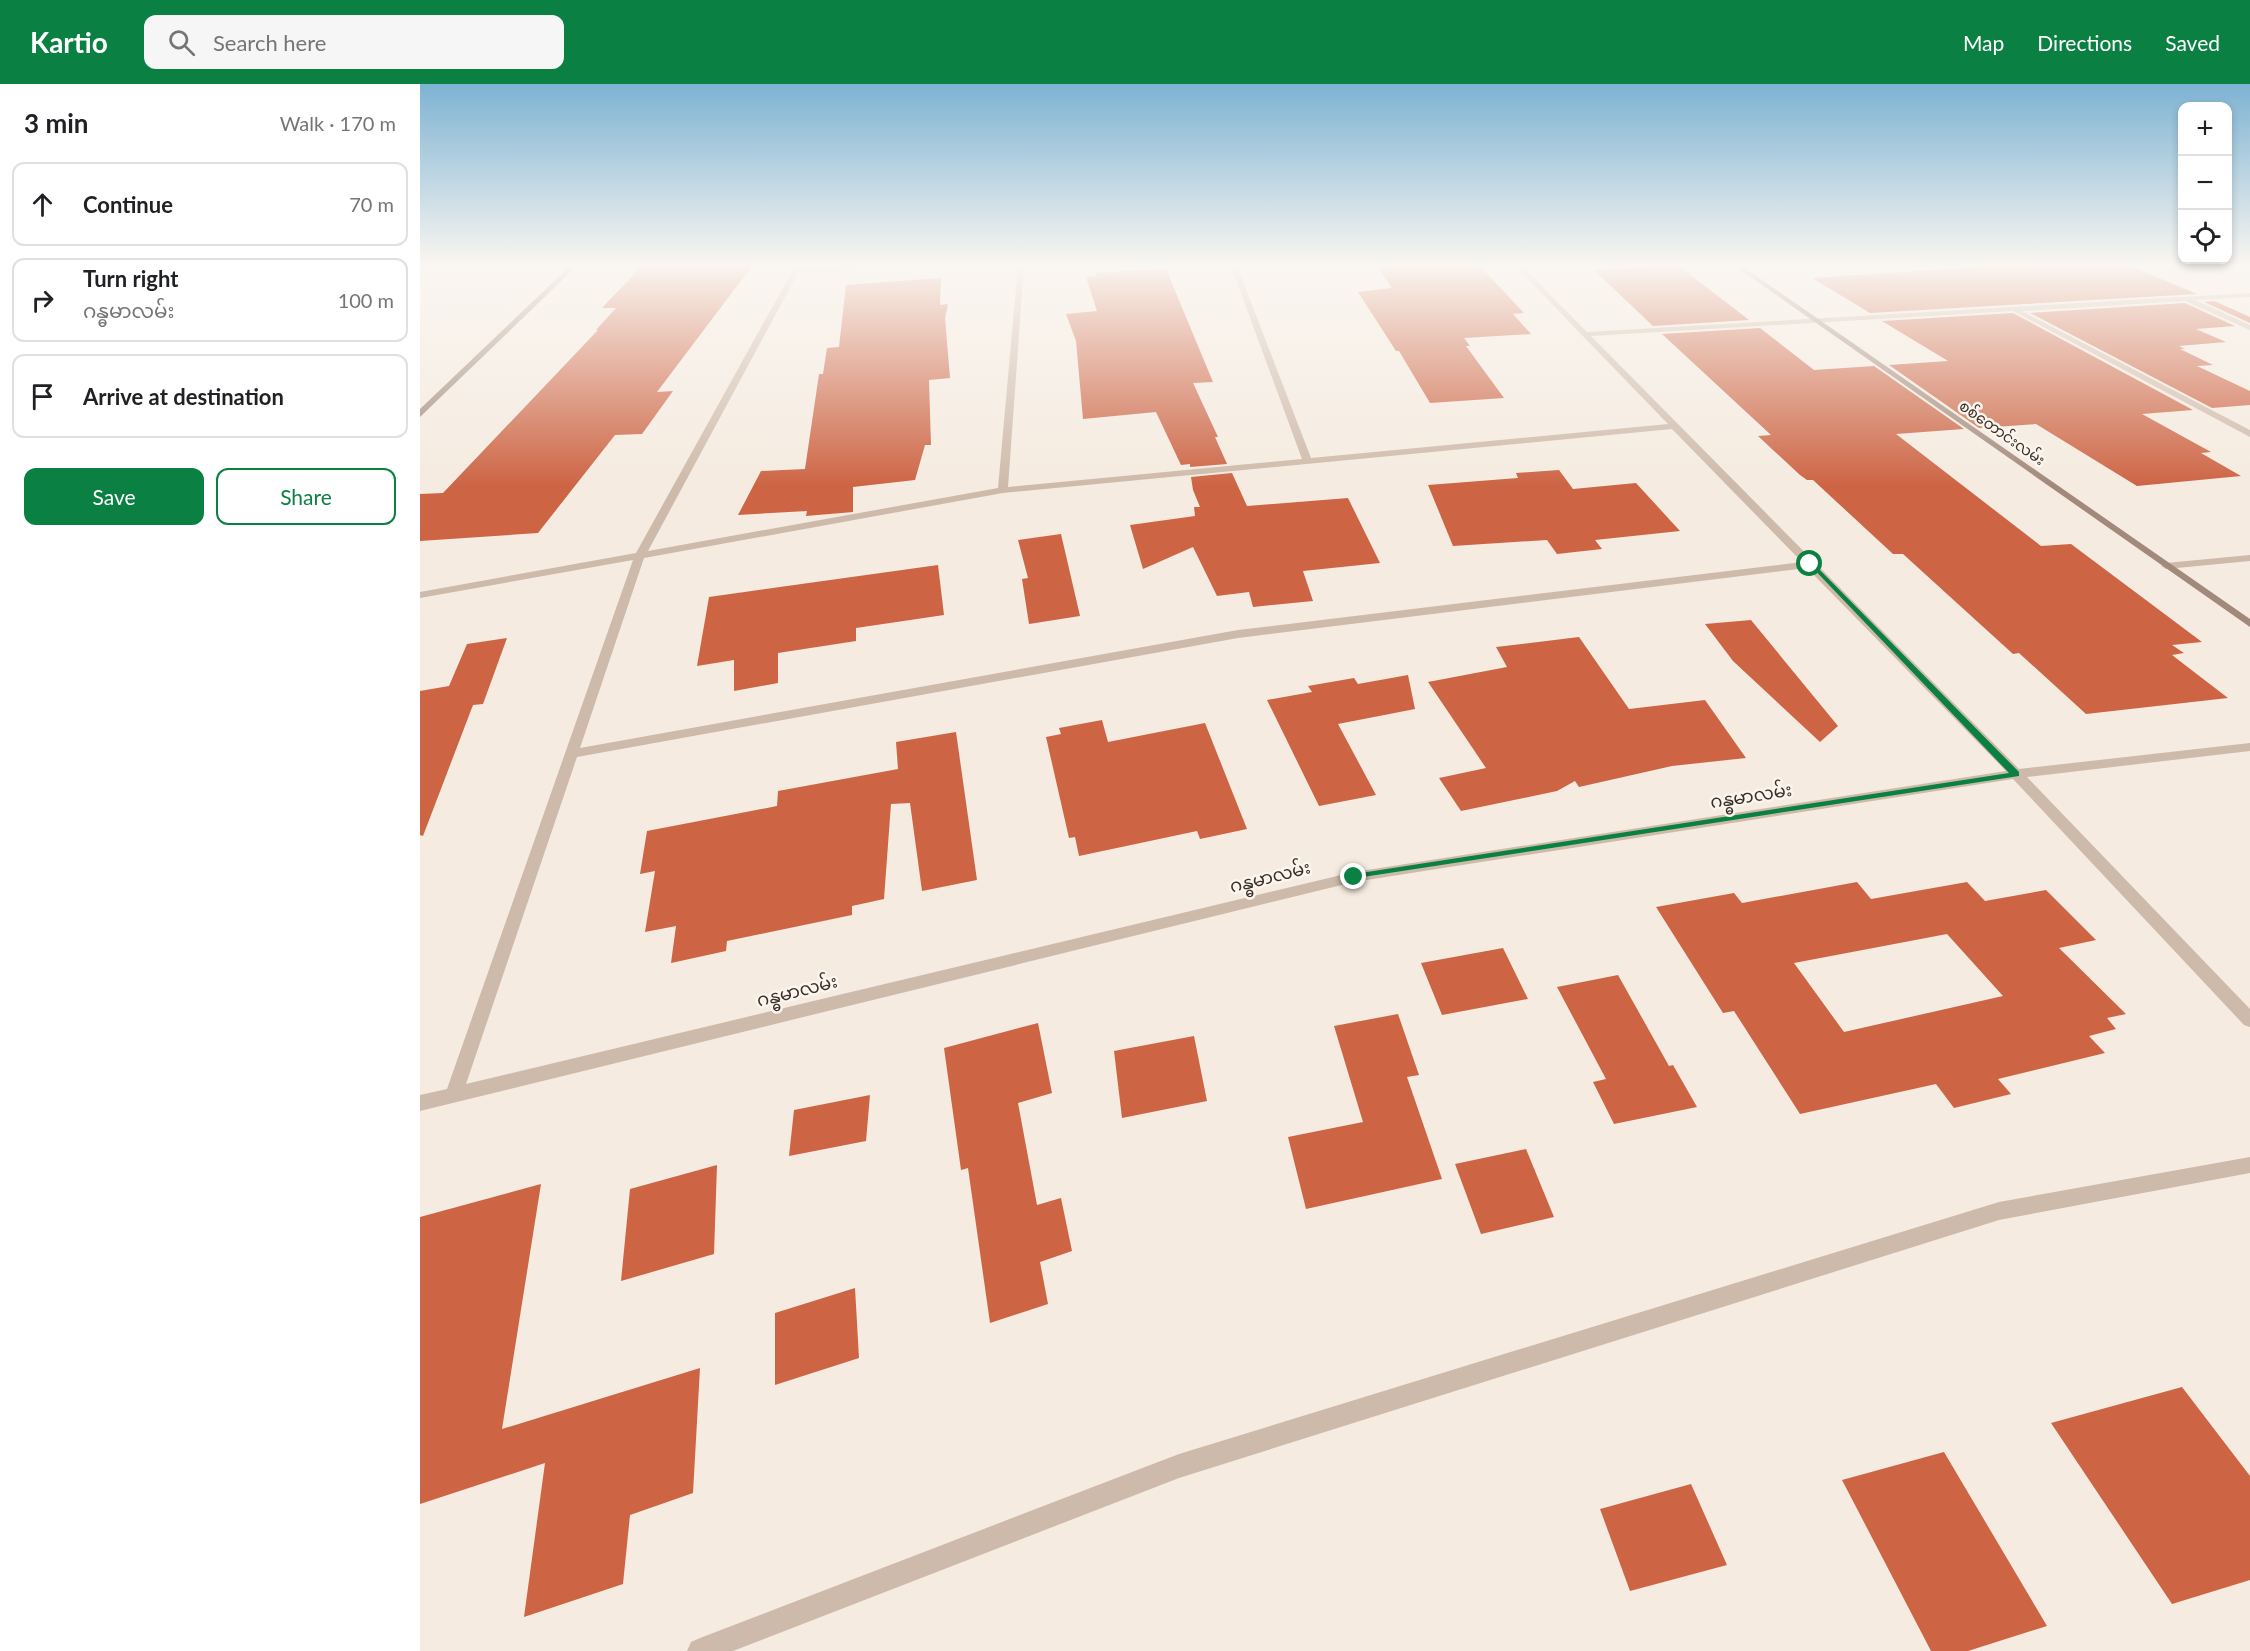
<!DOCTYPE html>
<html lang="en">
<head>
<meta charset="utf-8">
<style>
  :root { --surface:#fff; --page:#f6f6f6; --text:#202124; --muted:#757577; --line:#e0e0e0; --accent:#0b8043 }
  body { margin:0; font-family:Lato,"Noto Sans Myanmar",sans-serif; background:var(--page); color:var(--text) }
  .controls { position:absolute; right:18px; top:18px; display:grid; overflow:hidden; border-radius:12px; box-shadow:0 3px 9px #0003 }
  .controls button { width:54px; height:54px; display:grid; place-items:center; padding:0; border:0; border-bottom:2px solid var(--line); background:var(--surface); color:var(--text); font:30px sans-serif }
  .stop { position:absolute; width:18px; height:18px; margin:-14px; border:4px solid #0b8043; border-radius:50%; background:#fff }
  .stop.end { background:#0b8043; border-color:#fff; box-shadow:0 2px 6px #0008 }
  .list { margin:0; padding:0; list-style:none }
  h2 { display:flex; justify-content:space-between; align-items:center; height:78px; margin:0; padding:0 24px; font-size:26px }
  h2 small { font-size:20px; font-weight:400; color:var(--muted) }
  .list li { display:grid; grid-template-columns:39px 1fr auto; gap:18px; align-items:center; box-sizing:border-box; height:84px; margin:0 12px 12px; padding:0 12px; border:2px solid var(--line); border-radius:12px }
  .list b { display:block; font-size:22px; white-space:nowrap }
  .list p { margin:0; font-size:20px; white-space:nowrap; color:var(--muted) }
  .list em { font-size:20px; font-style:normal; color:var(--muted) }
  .actions { display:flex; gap:12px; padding:18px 24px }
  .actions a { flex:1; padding:14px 0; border:2px solid var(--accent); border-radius:12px; text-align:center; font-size:21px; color:var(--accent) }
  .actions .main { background:var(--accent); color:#fff }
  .icon { flex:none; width:33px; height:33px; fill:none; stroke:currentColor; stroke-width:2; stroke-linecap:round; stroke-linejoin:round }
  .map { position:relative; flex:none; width:1830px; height:1567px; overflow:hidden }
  header { display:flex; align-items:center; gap:36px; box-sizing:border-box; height:84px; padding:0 30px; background:var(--accent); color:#fff }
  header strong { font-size:28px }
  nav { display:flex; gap:33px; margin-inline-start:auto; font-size:21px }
  .search { width:420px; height:54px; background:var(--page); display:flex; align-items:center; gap:15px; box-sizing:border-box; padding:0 21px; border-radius:12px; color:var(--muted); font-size:22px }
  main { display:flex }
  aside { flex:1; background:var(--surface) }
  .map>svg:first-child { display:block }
  .building { fill:#cd6545; fill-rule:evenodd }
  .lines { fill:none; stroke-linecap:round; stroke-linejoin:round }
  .street { fill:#cebaaa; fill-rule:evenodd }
  .secondary { fill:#a2897b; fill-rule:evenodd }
  .route { fill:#0b8043 }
  .labels { text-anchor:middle; stroke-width:5; stroke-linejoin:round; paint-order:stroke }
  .far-street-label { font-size:15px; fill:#3b2f2a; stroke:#fbf5ed }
  .street-label { font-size:18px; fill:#3b2f2a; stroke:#fbf5ed }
</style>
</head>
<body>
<header>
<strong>Kartio</strong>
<div class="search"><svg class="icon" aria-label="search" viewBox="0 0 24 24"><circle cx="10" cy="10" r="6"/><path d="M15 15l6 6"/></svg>Search here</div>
<nav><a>Map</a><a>Directions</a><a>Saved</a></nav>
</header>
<main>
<aside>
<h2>3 min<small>Walk · 170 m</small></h2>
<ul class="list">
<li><svg class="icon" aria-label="ahead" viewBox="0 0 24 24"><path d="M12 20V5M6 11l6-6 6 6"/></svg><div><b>Continue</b></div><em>70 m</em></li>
<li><svg class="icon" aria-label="right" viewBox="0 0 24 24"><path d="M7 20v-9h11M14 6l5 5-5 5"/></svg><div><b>Turn right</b><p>ဂန္ဓမာလမ်း</p></div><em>100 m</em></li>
<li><svg class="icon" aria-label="arrive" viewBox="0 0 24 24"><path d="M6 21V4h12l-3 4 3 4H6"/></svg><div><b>Arrive at destination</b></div></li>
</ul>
<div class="actions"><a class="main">Save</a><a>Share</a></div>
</aside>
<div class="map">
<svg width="1830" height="1567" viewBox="0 0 1830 1567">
  <rect width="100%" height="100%" fill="#f5ebe0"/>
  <path class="building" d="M 245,182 L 332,182 L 237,308 L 253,307 L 222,350 L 195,351 L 118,449 L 0,457 L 0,410 L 23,409 L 178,246 L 176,246 L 196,224 L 182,224 L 221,183 Z
    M 957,182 L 1060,182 L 1104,229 L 1093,230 L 1111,250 L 1044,254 L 1050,262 L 1046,262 L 1084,314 L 1010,319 L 979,267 L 976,267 L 938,208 L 972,204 Z
    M 1259,182 L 1329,236 L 1233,242 L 1174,186 Z
    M 1578,182 L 1710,182 L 1777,210 L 1450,229 L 1392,194 Z
    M 746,185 L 793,298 L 773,299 L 798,353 L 795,353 L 807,380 L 770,383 L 770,380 L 761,381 L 736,328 L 663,335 L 656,257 L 646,230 L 677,227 L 666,193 L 677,192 L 676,189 Z
    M 521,194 L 520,221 L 528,220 L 525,234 L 530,294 L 509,296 L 511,361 L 505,361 L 495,396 L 433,403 L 433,428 L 386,432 L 387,427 L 318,431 L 341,387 L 385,385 L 399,290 L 403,290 L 407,264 L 419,263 L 426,201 Z
    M 1794,217 L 1830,233 L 1830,239 L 1784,218 Z
    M 1765,219 L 1815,242 L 1776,245 L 1806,258 L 1759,262 L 1765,265 L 1760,265 L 1793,281 L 1777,282 L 1830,307 L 1830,321 L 1792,324 L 1610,229 Z
    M 1593,229 L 1773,326 L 1722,330 L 1791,368 L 1781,369 L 1821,392 L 1717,402 L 1616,340 L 1559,344 L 1469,281 L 1528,277 L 1462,237 Z
    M 1340,244 L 1394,286 L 1454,282 L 1544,345 L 1476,350 L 1621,462 L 1651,460 L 1782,558 L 1752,561 L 1764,569 L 1752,571 L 1808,614 L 1666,630 L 1599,569 L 1593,570 L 1483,470 L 1473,470 L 1393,396 L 1387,396 L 1380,391 L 1338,352 L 1351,351 L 1242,250 Z
    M 1139,386 L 1153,405 L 1216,399 L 1260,447 L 1175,456 L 1182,465 L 1137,470 L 1127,456 L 1033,462 L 1008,401 L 1098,394 L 1096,389 Z
    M 812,389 L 827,422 L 928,414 L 960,479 L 883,487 L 893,517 L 833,523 L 829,508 L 797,512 L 773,463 L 723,485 L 710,441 L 775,432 L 774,423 L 780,423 L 773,406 L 771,393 Z
    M 641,450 L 660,532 L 609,540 L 602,495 L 608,494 L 598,456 Z
    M 518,481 L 524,531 L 436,544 L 436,557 L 358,569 L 358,599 L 314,607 L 314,576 L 277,582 L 289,513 Z
    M 1331,536 L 1418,642 L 1400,658 L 1313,577 L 1285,540 Z
    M 1159,553 L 1209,625 L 1285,616 L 1326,674 L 1252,682 L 1159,703 L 1155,697 L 1137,707 L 1041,727 L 1019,694 L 1066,684 L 1008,598 L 1087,583 L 1076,563 Z
    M 87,554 L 63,620 L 53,621 L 3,752 L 0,751 L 0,607 L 29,602 L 47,560 Z
    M 988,591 L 995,625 L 918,640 L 956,711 L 899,722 L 847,616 L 892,608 L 888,602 L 934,594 L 938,600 Z
    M 682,636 L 688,658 L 785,639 L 827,745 L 780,755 L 777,747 L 659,772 L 655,753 L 649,754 L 626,653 L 641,650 L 639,644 Z
    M 536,648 L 557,796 L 502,807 L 490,719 L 471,720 L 464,815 L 432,822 L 432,831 L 307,857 L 306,867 L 251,879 L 256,842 L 225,848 L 235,787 L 220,790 L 227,747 L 357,722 L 358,707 L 478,685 L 476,658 Z
    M 1437,798 L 1451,815 L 1547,798 L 1565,817 L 1626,806 L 1676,856 L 1639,864 L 1706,930 L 1687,934 L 1696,945 L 1669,952 L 1685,969 L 1578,995 L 1591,1010 L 1534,1024 L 1516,1000 L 1380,1030 L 1314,927 L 1303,929 L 1236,823 L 1314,809 L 1322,819 ZM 1527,850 L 1583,912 L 1424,948 L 1374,879 Z
    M 1083,864 L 1108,915 L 1022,931 L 1001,879 Z
    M 1198,891 L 1249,982 L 1253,981 L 1277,1023 L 1194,1040 L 1173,998 L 1186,995 L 1137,903 Z
    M 978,930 L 999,991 L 987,993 L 1022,1095 L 886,1125 L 868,1053 L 943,1038 L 914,942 Z
    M 618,939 L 632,1009 L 598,1019 L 617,1121 L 641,1114 L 652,1167 L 620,1178 L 628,1220 L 570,1239 L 548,1084 L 541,1086 L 524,964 Z
    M 774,952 L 787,1017 L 702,1034 L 694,967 Z
    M 450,1011 L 446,1057 L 369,1072 L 374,1026 Z
    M 1106,1065 L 1134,1133 L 1061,1150 L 1035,1080 Z
    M 297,1081 L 294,1170 L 201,1197 L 210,1105 Z
    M 121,1100 L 82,1345 L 280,1284 L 273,1409 L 210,1431 L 203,1500 L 104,1533 L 125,1379 L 0,1420 L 0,1133 Z
    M 435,1204 L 439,1274 L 355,1301 L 355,1229 Z
    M 1762,1303 L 1830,1392 L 1830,1496 L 1752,1520 L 1631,1339 Z
    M 1524,1368 L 1627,1542 L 1548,1567 L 1511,1567 L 1422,1396 Z
    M 1271,1400 L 1307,1481 L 1210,1507 L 1180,1425 Z"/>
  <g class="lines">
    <path class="street" d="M 375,182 L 381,182 L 380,185 L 489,182 L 378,189 L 228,467 L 578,404 L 598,182 L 604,182 L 588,403 L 882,375 L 811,182 L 817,182 L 891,374 L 1248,340 L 1095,182 L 1102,182 L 1167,248 L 1830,209 L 1830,213 L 1775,216 L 1830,241 L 1830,246 L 1765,217 L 1602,227 L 1830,346 L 1830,353 L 1593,227 L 1171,252 L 1599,685 L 1830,659 L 1830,667 L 1607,693 L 1830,925 L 1830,943 L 1824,941 L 1593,695 L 934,798 L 0,1027 L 0,1011 L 27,1005 L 213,476 L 0,514 L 0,508 L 216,469 ZM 1252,345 L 1382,478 L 818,546 L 160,664 L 224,474 L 583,409 ZM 1387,484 L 1586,687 L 934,788 L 46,1000 L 157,673 L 818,554 Z
      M 1830,471 L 1830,477 L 1746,485 L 1741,482 L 1746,479 Z
      M 1830,1073 L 1830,1089 L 1579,1136 L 759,1394 L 313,1567 L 267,1567 L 271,1558 L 280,1554 L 759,1370 L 1579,1118 Z"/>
    <path class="secondary" d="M 150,182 L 157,182 L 0,333 L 0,325 Z
      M 1315,182 L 1322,182 L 1830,535 L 1830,543 Z"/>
  </g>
  <linearGradient id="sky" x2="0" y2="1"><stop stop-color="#7db3d3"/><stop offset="0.45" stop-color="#faf6f1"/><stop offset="1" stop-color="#faf6f1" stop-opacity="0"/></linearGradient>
  <rect width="1830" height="401" fill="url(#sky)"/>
  <path class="route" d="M 1387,478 L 1392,478 L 1599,688 L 1599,692 L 930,795 L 929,793 L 934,790 L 1589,689 Z"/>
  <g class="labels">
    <g class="far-street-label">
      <text transform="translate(1582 349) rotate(35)" y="5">စစ်တောင်းလမ်း</text>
    </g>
    <g class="street-label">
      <text transform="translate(1331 712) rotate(-9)" y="6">ဂန္ဓမာလမ်း</text>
      <text transform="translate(850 793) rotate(-14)" y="6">ဂန္ဓမာလမ်း</text>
      <text transform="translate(377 907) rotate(-14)" y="6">ဂန္ဓမာလမ်း</text>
    </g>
  </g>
</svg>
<div class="controls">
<button>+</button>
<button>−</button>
<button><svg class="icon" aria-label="locate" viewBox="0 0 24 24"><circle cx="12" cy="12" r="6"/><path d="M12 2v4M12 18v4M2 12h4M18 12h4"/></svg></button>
</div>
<div class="stop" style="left:1390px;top:480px"></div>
<div class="stop end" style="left:934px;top:793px"></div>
</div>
</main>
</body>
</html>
